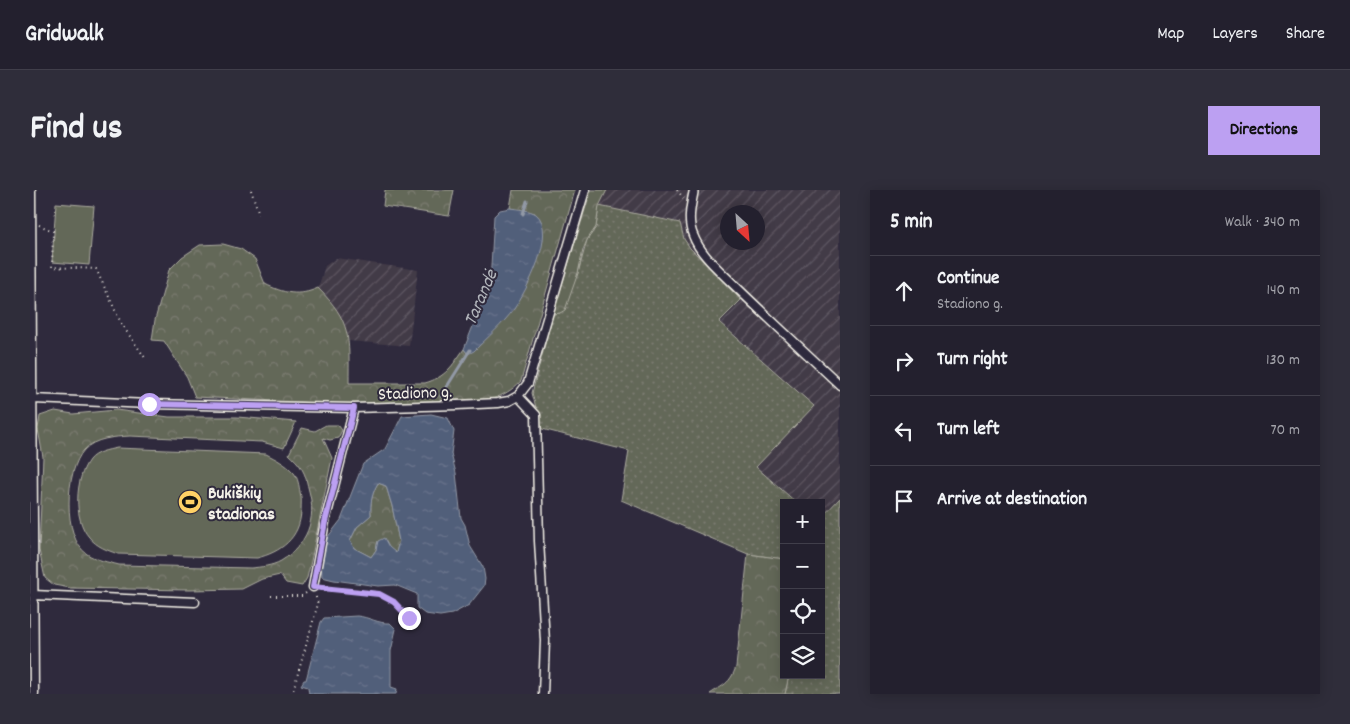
<!DOCTYPE html>
<html lang="en">
<head>
<meta charset="utf-8">
<style>
  :root { --surface:#23202e; --page:#2f2d3a; --text:#f1f3f6; --muted:#a3a3aa; --line:#403e4a; --accent:#bca0f2 }
  body { margin:0; font-family:Dekko,sans-serif; background:var(--page); color:var(--text) }
  .controls { position:absolute; right:15px; bottom:15px; display:grid; overflow:hidden; border-radius:0px; box-shadow:0 2px 12px #0003 }
  .controls button { width:45px; height:45px; display:grid; place-items:center; padding:0; border:0; border-bottom:1px solid var(--line); background:var(--surface); color:var(--text); font:25px sans-serif }
  .compass { position:absolute; left:690px; top:15px; width:45px; height:45px; border-radius:50%; background:var(--surface); box-shadow:0 2px 12px #0003; rotate:154deg }
  .stop { position:absolute; width:15px; height:15px; margin:-11px; border:4px solid #bca0f2; border-radius:50%; background:#fff }
  .stop.end { background:#bca0f2; border-color:#fff; box-shadow:0 1px 5px #0008 }
  .list { margin:0; padding:0; list-style:none }
  h2 { display:flex; justify-content:space-between; align-items:center; height:65px; margin:0; padding:0 20px; font-size:21px }
  h2 small { font-size:16px; font-weight:400; color:var(--muted) }
  .list li { display:grid; grid-template-columns:32px 1fr auto; gap:15px; align-items:center; box-sizing:border-box; height:70px; padding:0 20px; border-top:1px solid var(--line) }
  .list b { display:block; font-size:19px; white-space:nowrap }
  .list p { margin:0; font-size:16px; white-space:nowrap; color:var(--muted) }
  .list em { font-size:16px; font-style:normal; color:var(--muted) }
  .icon { flex:none; width:28px; height:28px; fill:none; stroke:currentColor; stroke-width:2; stroke-linecap:round; stroke-linejoin:round }
  .map { position:relative; flex:none; width:810px; height:504px; overflow:hidden; border-radius:0px }
  header { display:flex; align-items:center; gap:30px; box-sizing:border-box; height:70px; padding:0 25px; background:var(--surface); border-bottom:1px solid var(--line) }
  header strong { font-size:24px }
  nav { display:flex; gap:28px; margin-inline-start:auto; font-size:18px }
  .intro { display:flex; align-items:center; justify-content:space-between; box-sizing:border-box; height:120px; padding:0 30px }
  h1 { margin:0; font-size:35px }
  .button { padding:12px 22px; border-radius:0px; background:var(--accent); color:#111; font-size:18px; font-weight:700 }
  main { display:flex; gap:30px; padding:0 30px }
  aside { flex:1; background:var(--surface); border-radius:0px; box-shadow:0 2px 12px #0003 }
  .map>svg:first-child { display:block }
  .industrial { fill:url(#industrial-furrows); fill-rule:evenodd }
  .grass { fill:url(#grass-dots); stroke:#acaca0 }
  .forest { fill:url(#forest-crowns); stroke:#acaca0 }
  .pitch { fill:#646759; stroke:#acaca0 }
  .water { fill:url(#water-ripples); stroke:#9299a6; fill-rule:evenodd }
  .lines { fill:none; stroke-linecap:round; stroke-linejoin:round }
  .stream { stroke:#9299a6; stroke-width:3 }
  .street-casing { stroke:#f4f1e8; stroke-width:11 }
  .path { stroke:#f4f1e8; stroke-width:2; stroke-dasharray:1 4; stroke-linecap:butt }
  .street { stroke:#2f2a3d; stroke-width:8 }
  .route { stroke:#bca0f2; stroke-width:6 }
  .labels { text-anchor:middle; stroke-width:4; stroke-linejoin:round; paint-order:stroke }
  .street-label { font-size:18px; fill:#f4f1e8; stroke:#2f2a3d }
  .poi-label { font-size:18px; font-weight:bold; fill:#f4f1e8; stroke:#2f2a3d; text-anchor:start }
  .water-label { font-size:19px; font-style:italic; fill:#b3b6bc; stroke:#2f2a3d }
</style>
</head>
<body>
<header>
<strong>Gridwalk</strong>
<nav><a>Map</a><a>Layers</a><a>Share</a></nav>
</header>
<div class="intro"><h1>Find us</h1><a class="button">Directions</a></div>
<main>
<div class="map">
<svg width="810" height="504" viewBox="0 0 810 504">
  <defs>
    <pattern id="industrial-furrows" width="10" height="10" patternUnits="userSpaceOnUse" patternTransform="scale(1.25)"><rect width="10" height="10" fill="#423a47"/><path d="M-1 1l2-2M0 10L10 0M9 11l2-2" fill="none" stroke="#5e5762"/></pattern>
    <pattern id="grass-dots" width="8" height="8" patternUnits="userSpaceOnUse" patternTransform="scale(1.25)"><rect width="8" height="8" fill="#646759"/><path d="M2 2h.1M6 6h.1" fill="none" stroke="#7b7d71" stroke-width="1.8" stroke-linecap="round"/></pattern>
    <pattern id="forest-crowns" width="20" height="18" patternUnits="userSpaceOnUse" patternTransform="scale(1.25)"><rect width="20" height="18" fill="#646759"/><path d="M2 6a3 3 0 1 1 6 0M12 15a3 3 0 1 1 6 0" fill="none" stroke="#7b7d71"/></pattern>
    <pattern id="water-ripples" width="26" height="14" patternUnits="userSpaceOnUse" patternTransform="scale(1.25)"><rect width="26" height="14" fill="#515e7a"/><path d="M2 4q2-2 4 0t4 0M15 11q2-2 4 0t4 0" fill="none" stroke="#6b768d"/></pattern>
  </defs>
  <rect width="100%" height="100%" fill="#2f2a3d"/>
  <filter id="ink" filterUnits="userSpaceOnUse"><feTurbulence type="fractalNoise" baseFrequency=".02" numOctaves="2"/><feDisplacementMap in="SourceGraphic" scale="10" xChannelSelector="R" yChannelSelector="G"/><feConvolveMatrix kernelMatrix="1 2 1 2 8 2 1 2 1" color-interpolation-filters="sRGB"/></filter>
  <g filter="url(#ink)">
    <path class="industrial" d="M 577,0 L 810,0 L 810,308 L 791,328 L 791,313 L 767,313 L 725,277 L 784,216 L 689,131 L 711,110 L 660,58 L 654,49 L 569,16 ZM 698,22 L 728,22 L 728,52 L 698,52 Z
      M 306,68 L 388,80 L 379,156 L 319,151 L 314,132 L 301,111 L 288,98 L 295,76 Z"/>
    <path class="grass" d="M 569,16 L 650,33 L 654,49 L 660,58 L 711,110 L 689,132 L 784,216 L 726,277 L 767,313 L 754,313 L 754,369 L 718,364 L 591,310 L 599,261 L 512,239 L 502,203 L 523,124 L 530,123 L 548,83 L 557,50 L 566,37 Z
      M 810,308 L 810,504 L 755,504 L 759,485 L 791,485 L 791,328 Z"/>
    <path class="forest" d="M 355,0 L 424,0 L 419,26 L 353,16 Z
      M 483,0 L 545,0 L 491,191 C 482,200 474,205 462,209 L 308,214 L 165,207 L 157,187 L 134,151 L 122,150 L 125,130 L 139,80 L 152,67 L 170,55 L 193,54 L 211,59 L 225,69 L 235,94 C 253,103 269,107 288,98 C 322,132 319,147 319,193 L 395,193 C 416,187 422,176 434,159 L 438,164 L 505,23 L 480,18 Z
      M 561,0 L 577,0 L 569,16 L 566,37 L 557,50 L 553,60 L 548,83 L 535,120 L 530,123 L 523,124 Z
      M 86,220 L 139,227 L 207,227 L 266,232 L 254,258 L 232,252 L 100,246 C 84,247 65,248 54,260 C 35,281 32,347 57,364 C 66,370 78,372 89,375 L 221,378 C 231,377 242,376 251,371 C 277,355 287,329 279,301 C 277,294 276,285 272,279 C 269,273 263,268 259,264 L 272,238 L 285,241 L 296,235 L 308,235 L 312,240 L 308,248 L 300,250 L 293,248 L 302,268 L 281,371 L 277,388 L 272,396 L 256,393 L 250,385 L 232,389 L 212,399 L 159,400 L 40,398 L 24,395 L 15,388 L 9,360 L 13,267 L 8,239 L 10,226 L 25,221 L 43,224 Z
      M 348,293 L 356,296 L 362,316 L 369,351 L 366,363 L 348,351 L 346,360 L 341,367 L 324,358 L 320,351 L 327,337 L 341,325 C 340,313 342,303 348,293 Z
      M 718,364 L 754,369 L 754,485 L 759,485 L 755,504 L 680,504 C 693,495 700,494 706,477 Z"/>
    <path class="pitch" d="M 26,13 L 64,16 L 59,75 L 22,72 Z
      M 87,258 L 236,264 C 246,269 256,274 264,283 C 268,288 269,296 270,302 C 272,308 271,314 271,321 C 270,348 251,362 227,368 L 88,364 C 77,360 67,357 59,347 C 43,329 45,289 59,270 C 65,262 78,260 87,258 Z"/>
    <path class="water" d="M 480,18 C 487,19 500,20 506,24 C 528,42 496,101 484,119 C 473,134 457,148 444,161 L 438,164 L 434,159 L 460,93 L 464,26 L 470,20 Z
      M 401,224 L 418,228 L 424,241 L 421,264 L 426,283 L 431,328 L 435,335 L 440,356 L 453,377 L 455,389 L 454,396 L 439,415 L 422,424 L 410,426 L 395,424 L 387,418 L 387,404 L 365,395 L 348,396 L 304,390 L 292,387 L 291,368 L 297,348 L 311,330 L 333,274 L 355,259 L 372,226 ZM 348,293 L 356,296 L 362,316 L 369,351 L 366,363 L 359,357 L 354,348 L 348,351 L 346,360 L 341,367 L 324,358 L 320,351 L 327,337 L 341,325 C 340,313 342,303 348,293 Z
      M 327,426 C 339,427 349,434 360,433 L 366,439 L 361,461 L 361,497 L 367,499 L 366,504 L 279,504 L 278,497 L 271,495 L 274,490 L 276,490 L 291,432 L 294,428 Z"/>
    <g class="lines">
      <path class="stream" d="M 493,24 L 497,11
        M 411,206 L 440,160"/>
      <g class="street-casing">
        <path id="street" d="M 1,0 L 4,504
          M 664,0 C 661,15 657,31 663,45 C 670,64 687,78 701,92 C 737,127 774,161 810,195
          M 488,206 L 506,225 L 509,351 L 515,451 L 513,504
          M 3,209 L 119,214 L 324,218 L 427,215 L 468,213 L 479,211 L 488,206 L 498,193 L 555,0
          M 283,397 L 295,332 L 324,218
          M 3,405 L 165,412"/>
      </g>
      <path class="path" d="M 221,0 L 229,24
        M 647,0 L 654,9
        M 9,35 L 23,41 L 22,77 L 66,79 L 92,135 L 116,169
        M 291,398 C 306,400 338,400 350,405 C 366,411 374,426 389,432
        M 241,406 L 272,406 L 276,403
        M 262,504 L 288,414 L 285,404"/>
      <use href="#street" class="street"/>
    </g>
  </g>
  <g class="lines" filter="url(#ink)">
    <path class="route" d="M 119,214 L 324,218 L 295,332 L 283,397 L 349,404 L 364,412 L 379,428"/>
  </g>
  <defs>
    <g id="stadium-disc" transform="scale(1.25)"><circle r="9.5" fill="#ffd166" stroke="#2f2a3d"/><path d="M0-5a6.5 5 0 1 0 0 10a6.5 5 0 1 0 0-10ZM-3.5-1.8h7v3.6h-7Z" fill="#111"/></g>
  </defs>
  <g fill-rule="evenodd">
    <use href="#stadium-disc" x="160" y="312"/>
  </g>
  <g class="labels">
    <g class="street-label">
      <text transform="translate(385 202) rotate(-2)" y="6">Stadiono g.</text>
    </g>
    <g class="poi-label">
      <text x="178" y="308">Bukiškių<tspan x="178" dy="21">stadionas</tspan></text>
    </g>
    <g class="water-label">
      <text transform="translate(449 107) rotate(-67)" y="7">Tarandė</text>
    </g>
  </g>
</svg>
<div class="controls">
<button>+</button>
<button>−</button>
<button><svg class="icon" aria-label="locate" viewBox="0 0 24 24"><circle cx="12" cy="12" r="6"/><path d="M12 2v4M12 18v4M2 12h4M18 12h4"/></svg></button>
<button><svg class="icon" aria-label="layers" viewBox="0 0 24 24"><path d="M12 4l9 5-9 5-9-5zM3 14l9 5 9-5"/></svg></button>
</div>
<svg class="compass" viewBox="-18 -18 36 36"><path d="M0-13l5 13h-10z" fill="#e53935"/><path d="M0 13l5-13h-10z" fill="#a3a3aa"/></svg>
<div class="stop" style="left:119px;top:214px"></div>
<div class="stop end" style="left:379px;top:428px"></div>
</div>
<aside>
<h2>5 min<small>Walk · 340 m</small></h2>
<ul class="list">
<li><svg class="icon" aria-label="ahead" viewBox="0 0 24 24"><path d="M12 20V5M6 11l6-6 6 6"/></svg><div><b>Continue</b><p>Stadiono g.</p></div><em>140 m</em></li>
<li><svg class="icon" aria-label="right" viewBox="0 0 24 24"><path d="M7 20v-9h11M14 6l5 5-5 5"/></svg><div><b>Turn right</b></div><em>130 m</em></li>
<li><svg class="icon" aria-label="left" viewBox="0 0 24 24"><path d="M17 20v-9H6M10 6l-5 5 5 5"/></svg><div><b>Turn left</b></div><em>70 m</em></li>
<li><svg class="icon" aria-label="arrive" viewBox="0 0 24 24"><path d="M6 21V4h12l-3 4 3 4H6"/></svg><div><b>Arrive at destination</b></div></li>
</ul>
</aside>
</main>
</body>
</html>
